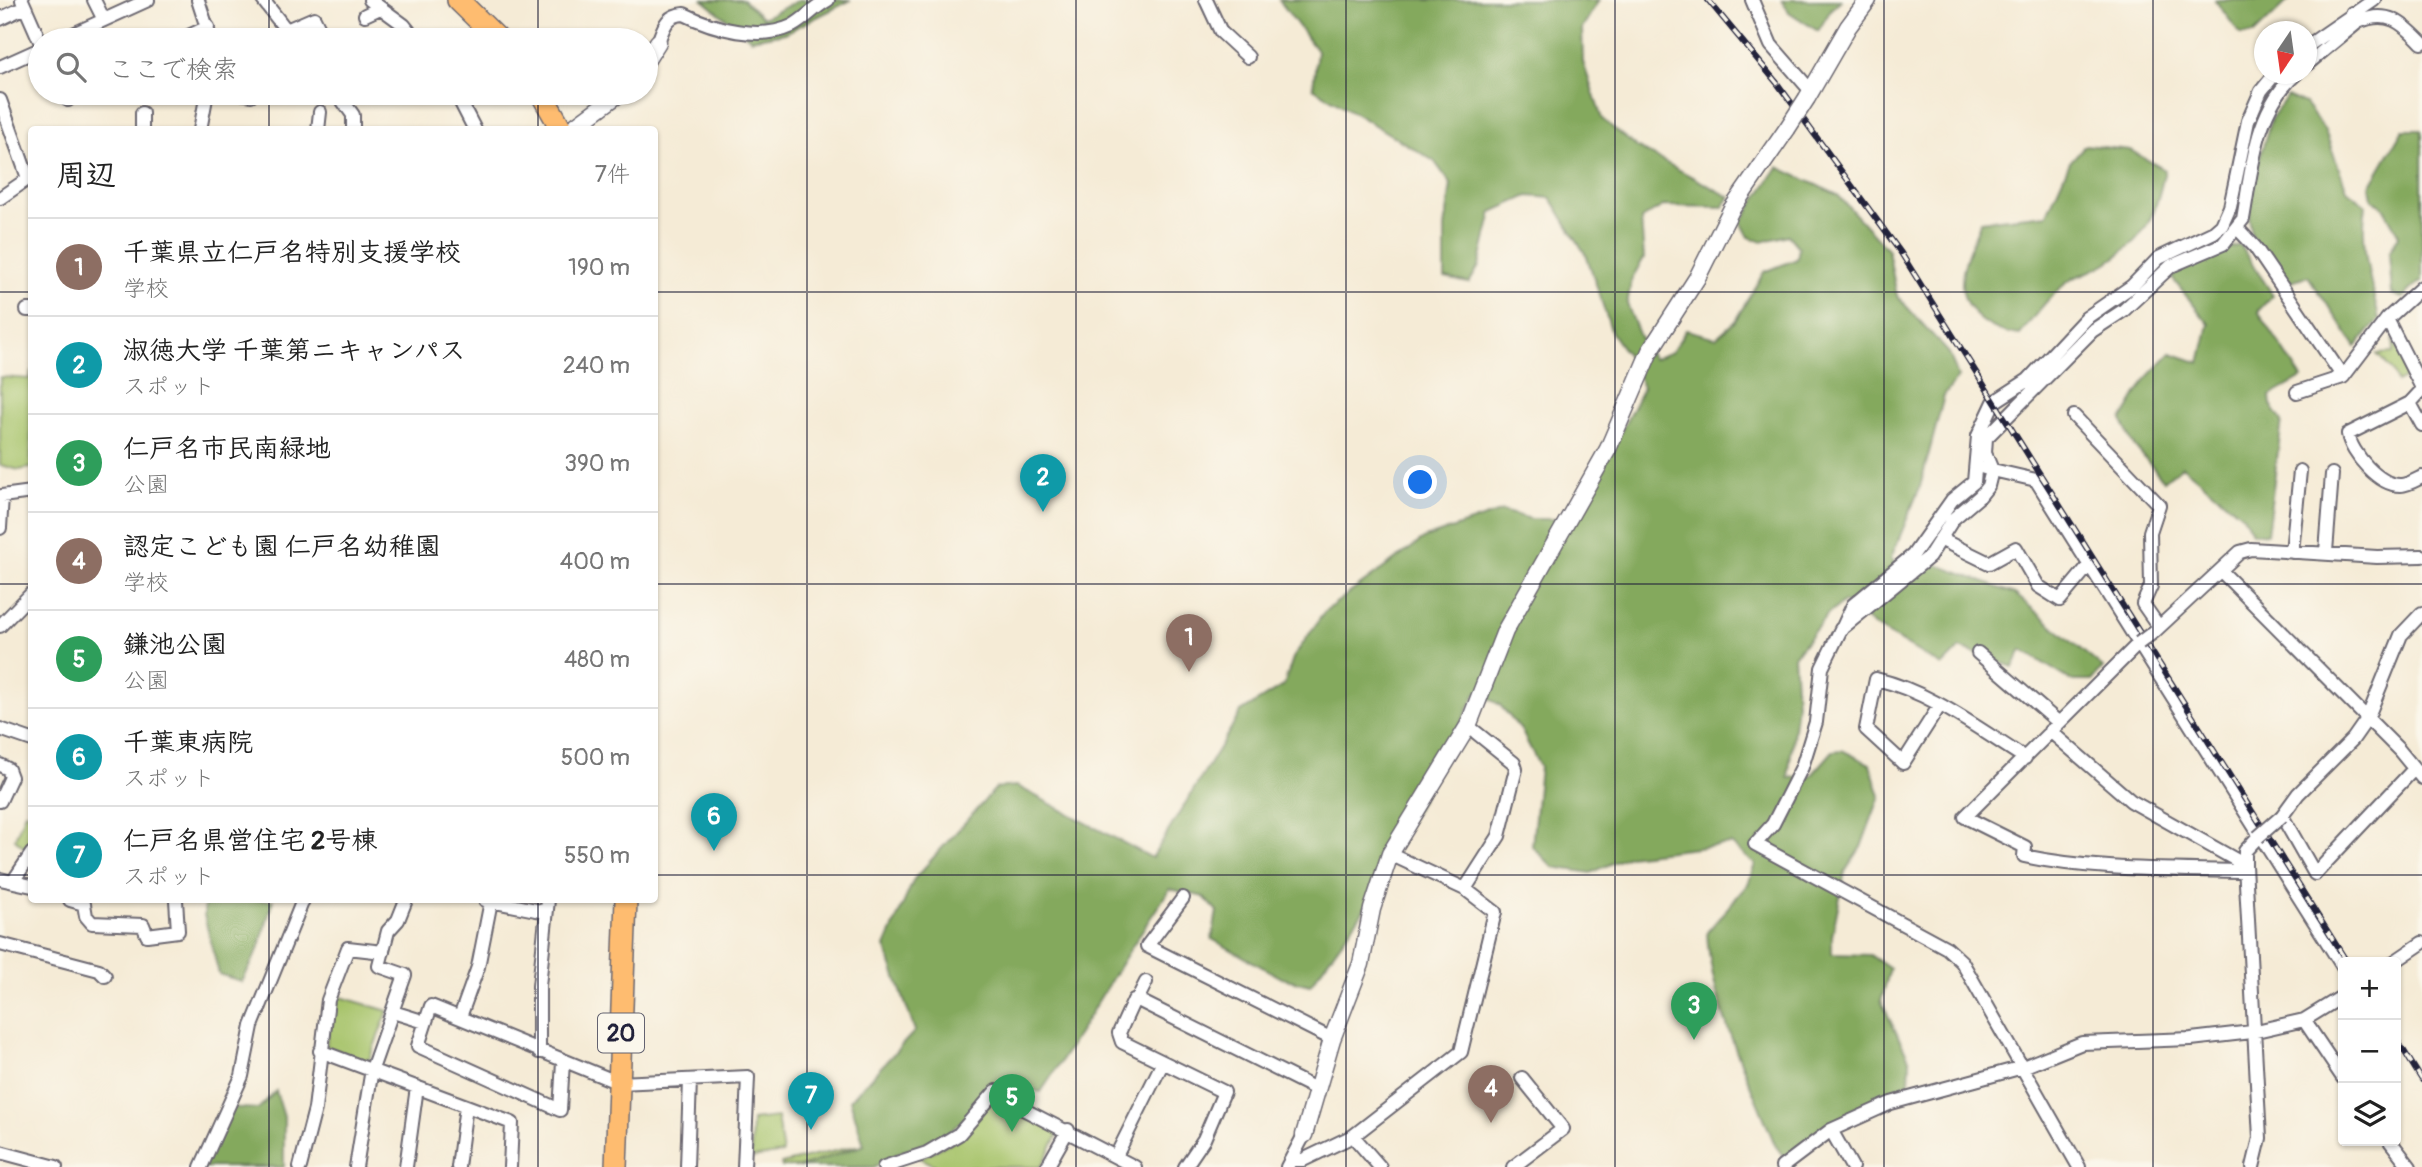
<!DOCTYPE html>
<html lang="ja">
<head>
<meta charset="utf-8">
<style>
  :root { --surface:#fff; --page:#f6f6f6; --text:#222; --muted:#767676; --line:#e0e0e0; --accent:#c8321e }
  body { margin:0; font-family:Pangolin,"Klee One",sans-serif; background:var(--page); color:var(--text) }
  .controls { position:absolute; right:21px; bottom:21px; display:grid; overflow:hidden; border-radius:7px; box-shadow:0 2px 5px #0004 }
  .controls button { width:63px; height:63px; display:grid; place-items:center; padding:0; border:0; border-bottom:2px solid var(--line); background:var(--surface); color:var(--text); font:35px sans-serif }
  .compass { position:absolute; left:2254px; top:21px; width:63px; height:63px; border-radius:50%; background:var(--surface); box-shadow:0 2px 5px #0004; rotate:193deg }
  .you { position:absolute; left:1421px; top:483px; width:24px; height:24px; margin:-18px; border:5px solid #fff; border-radius:50%; background:#1a73e8; box-shadow:0 0 0 10px #1a73e833 }
  .badge { display:grid; place-items:center; width:46px; height:46px; border-radius:50%; background:var(--accent); color:#fff; font-size:23px; font-weight:700 }
  .pin { position:absolute; translate:-50% -58px; filter:drop-shadow(0 2px 4px #0008) }
  .pin::after { content:''; position:absolute; top:37px; width:24px; height:21px; background:inherit; clip-path:polygon(0 0,100% 0,50% 100%) }
  .list { margin:0; padding:0; list-style:none }
  h2 { display:flex; justify-content:space-between; align-items:center; height:91px; margin:0; padding:0 28px; font-size:30px }
  h2 small { font-size:23px; font-weight:400; color:var(--muted) }
  .list li { display:grid; grid-template-columns:46px 1fr auto; gap:21px; align-items:center; box-sizing:border-box; height:98px; padding:0 28px; border-top:2px solid var(--line) }
  .list b { display:block; font-size:26px; white-space:nowrap }
  .list p { margin:0; font-size:23px; white-space:nowrap; color:var(--muted) }
  .list em { font-size:23px; font-style:normal; color:var(--muted) }
  .icon { flex:none; width:38px; height:38px; fill:none; stroke:currentColor; stroke-width:2; stroke-linecap:round; stroke-linejoin:round }
  .map { position:relative; flex:none; width:2422px; height:1167px; overflow:hidden }
  .search { position:absolute; background:var(--surface); box-shadow:0 2px 5px #0004; left:28px; top:28px; width:630px; height:77px; display:flex; align-items:center; gap:18px; box-sizing:border-box; padding:0 24px; border-radius:38px; color:var(--muted); font-size:26px }
  .panel { position:absolute; background:var(--surface); box-shadow:0 2px 5px #0004; left:28px; top:126px; width:630px; height:777px; border-radius:7px }
  .map>svg:first-child { display:block }
  .green { fill:#a6c369; stroke:#647252; stroke-width:2 }
  .forest { fill:#84a95d; stroke:#53664c; stroke-width:2 }
  .lines { fill:none; stroke-linecap:round; stroke-linejoin:round }
  .minor-casing { stroke:#6c6871; stroke-width:16 }
  .tertiary-casing { stroke:#6c6871; stroke-width:19 }
  .primary-casing { stroke:#6c6871; stroke-width:24 }
  .minor { stroke:#fff; stroke-width:12 }
  .tertiary { stroke:#fff; stroke-width:16 }
  .primary { stroke:#febc70; stroke-width:21 }
  .rail-casing { stroke:#22223b; stroke-width:6 }
  .rail { stroke:#fbf7ec; stroke-width:3.5; stroke-dasharray:10; stroke-linecap:butt }
  .minor-bridge-casing { stroke:#6c6871; stroke-width:16; stroke-linecap:butt }
  .tertiary-bridge-casing { stroke:#6c6871; stroke-width:19; stroke-linecap:butt }
  .minor-bridge { stroke:#fff; stroke-width:12 }
  .tertiary-bridge { stroke:#fff; stroke-width:16 }
  .grid { fill:none; stroke:#22223b; stroke-width:2; stroke-opacity:0.55 }
  .labels { text-anchor:middle; stroke-width:6; stroke-linejoin:round; paint-order:stroke }
  .shield { fill:#fbf7ec; stroke:#636270; stroke-width:2 }
  .shield-label { font-size:23px; font-weight:bold; fill:#22223b }
</style>
</head>
<body>
<div class="map">
<svg width="2422" height="1167" viewBox="0 0 2422 1167">
  <rect width="100%" height="100%" fill="#fbf7ec"/>
  <filter id="ink" filterUnits="userSpaceOnUse"><feTurbulence type="fractalNoise" baseFrequency=".0143" numOctaves="2"/><feDisplacementMap in="SourceGraphic" scale="14" xChannelSelector="R" yChannelSelector="G"/><feConvolveMatrix kernelMatrix="1 2 1 2 8 2 1 2 1" color-interpolation-filters="sRGB"/></filter>
  <filter id="wash" filterUnits="userSpaceOnUse"><feTurbulence type="fractalNoise" baseFrequency=".00686" numOctaves="4" result="noise"/><feDisplacementMap in="SourceGraphic" scale="28" xChannelSelector="R" yChannelSelector="G"/><feGaussianBlur stdDeviation="1.57" result="paint"/><feColorMatrix in="noise" values="0 0 0 0 0 0 0 0 0 0 0 0 0 0 0 0 0 1.4 0 .05"/><feComposite in="paint" operator="in"/></filter>
  <g filter="url(#wash)">
    <rect width="100%" height="100%" fill="#f5ebd6"/>
    <path class="green" d="M 2393,339 L 2411,374 L 2397,382 L 2393,371 L 2377,354 L 2394,353 Z
      M 31,370 L 31,468 L 19,470 L 0,465 L 0,377 L 30,379 Z
      M 25,812 L 31,814 L 31,843 L 27,850 L 15,839 Z
      M 334,995 L 388,1011 L 368,1062 L 326,1046 Z
      M 996,1094 L 1057,1130 L 1058,1135 L 1041,1167 L 938,1167 L 920,1158 L 963,1136 Z
      M 777,1117 L 783,1153 L 753,1158 L 751,1155 L 752,1120 Z
      M 856,1146 L 870,1167 L 782,1167 L 781,1164 Z"/>
    <path class="forest" d="M 703,0 L 743,0 L 763,18 L 799,0 L 851,0 L 785,33 L 751,39 Z
      M 1279,0 L 1599,0 L 1582,28 L 1583,62 L 1602,119 L 1638,148 L 1730,197 L 1723,207 L 1663,206 L 1641,219 L 1644,258 L 1632,278 L 1627,304 L 1641,339 L 1653,359 L 1672,352 L 1686,330 L 1716,338 L 1735,321 L 1764,272 L 1797,259 L 1799,248 L 1788,235 L 1762,242 L 1749,237 L 1741,222 L 1778,167 L 1838,195 L 1888,250 L 1897,296 L 1949,353 L 1958,377 L 1944,396 L 1920,487 L 1891,558 L 1910,582 L 1936,564 L 2015,594 L 2103,668 L 2092,681 L 2072,681 L 2022,650 L 2013,667 L 1960,648 L 1942,666 L 1875,626 L 1844,602 L 1828,614 L 1794,656 L 1797,704 L 1788,778 L 1811,776 L 1833,751 L 1842,750 L 1870,764 L 1880,796 L 1861,847 L 1845,872 L 1832,936 L 1832,954 L 1870,955 L 1890,969 L 1881,1001 L 1910,1061 L 1909,1082 L 1857,1107 L 1784,1157 L 1775,1145 C 1748,1076 1711,1006 1707,932 L 1748,884 L 1755,864 L 1731,844 L 1628,856 L 1591,873 L 1553,867 L 1532,846 L 1540,767 L 1521,730 L 1500,705 L 1477,692 L 1362,913 L 1310,985 L 1282,978 L 1212,939 L 1217,911 L 1204,897 L 1170,889 C 1124,954 1086,1025 1041,1092 L 1004,1083 L 945,1136 L 896,1154 L 874,1167 L 800,1167 L 864,1145 L 850,1100 L 915,1031 L 885,946 L 914,879 L 996,788 L 1017,786 L 1152,858 L 1241,712 L 1284,685 L 1293,658 L 1325,611 L 1425,538 L 1502,511 L 1531,519 L 1577,519 L 1643,388 L 1632,362 L 1612,333 L 1587,257 L 1551,198 L 1528,196 L 1492,212 L 1479,266 L 1469,283 L 1445,278 L 1445,228 L 1451,184 L 1434,161 L 1313,88 L 1317,51 Z
      M 1782,0 L 1841,0 L 1832,8 L 1818,31 L 1789,12 Z
      M 2215,0 L 2289,0 L 2254,34 L 2240,34 Z
      M 2287,96 L 2305,104 L 2325,131 L 2347,190 L 2366,205 C 2359,246 2371,280 2379,319 L 2356,347 L 2308,276 L 2287,282 L 2252,236 L 2249,218 L 2259,160 L 2271,119 Z
      M 2403,130 L 2421,130 L 2422,135 L 2422,280 L 2402,298 L 2392,294 L 2389,253 L 2399,235 L 2383,207 L 2372,199 L 2370,186 Z
      M 2085,145 L 2130,150 L 2165,170 C 2155,215 2148,237 2107,263 C 2096,270 2083,273 2072,279 C 2051,293 2035,315 2020,335 C 1993,333 1964,315 1962,285 C 1961,265 1974,239 1981,221 L 2047,214 L 2070,162 Z
      M 2240,245 L 2273,295 L 2258,311 L 2302,378 L 2270,396 L 2271,405 L 2282,421 L 2267,534 L 2252,532 L 2244,517 L 2182,466 L 2164,481 L 2132,443 L 2122,420 L 2146,379 L 2171,353 L 2200,363 L 2209,324 L 2171,277 L 2206,256 Z
      M 205,900 L 273,900 L 259,948 L 242,982 L 219,974 L 204,915 Z
      M 276,1091 L 284,1117 L 284,1167 L 203,1167 L 228,1107 L 258,1109 Z"/>
  </g>
  <g filter="url(#ink)">
    <g class="lines">
      <g class="minor-casing">
        <path id="minor" d="M 22,0 L 40,41
          M 94,0 L 104,20
          M 198,0 L 211,40
          M 263,0 L 294,40
          M 370,0 L 404,25 L 416,40
          M 1206,0 L 1221,32 L 1248,57
          M 1752,0 L 1771,45 L 1811,91
          M 365,15 L 380,8
          M 0,19 L 25,7
          M 2358,22 C 2387,9 2402,22 2422,43
          M 284,31 L 314,18 L 325,40
          M 60,40 L 148,0
          M 180,40 L 208,27
          M 658,42 C 664,27 666,15 684,14 C 714,29 760,41 792,26 C 805,19 815,7 828,0
          M 2306,47 L 2374,0
          M 2306,65 L 2358,22 L 2352,13
          M 0,67 L 40,49
          M 64,93 L 68,100
          M 240,93 L 251,95
          M 337,93 L 353,115 L 353,130
          M 456,93 L 475,130
          M 0,100 L 28,178
          M 142,130 L 142,113
          M 200,130 L 207,93
          M 318,130 L 320,112
          M 0,198 L 32,176
          M 2238,229 L 2255,247 L 2343,377 L 2297,392
          M 2422,287 L 2387,319 L 2422,388
          M 27,310 L 32,310
          M 2343,377 L 2387,319
          M 2422,390 L 2410,403 L 2348,434 C 2351,453 2379,486 2401,485 C 2407,485 2416,480 2422,477
          M 2410,403 L 2422,425
          M 2074,416 L 2159,505 L 2150,532 L 2151,586 L 2143,604 L 2159,627
          M 1984,468 L 2036,480 L 2343,967
          M 0,528 L 2,496 L 32,492
          M 1940,539 L 1989,563 L 2016,548 L 2038,586 L 2060,600 L 2090,564
          M 2292,552 L 2300,471
          M 2326,552 L 2332,474
          M 2221,571 L 2399,750 L 2422,778
          M 0,626 L 32,593
          M 1842,629 L 1853,605 L 1913,555 L 1952,500 L 1974,482 L 1978,436 L 1994,402 L 2028,380 L 2086,318 L 2132,286 L 2159,258 L 2214,232 L 2222,225 L 2230,207 L 2248,121 L 2261,91 L 2275,74
          M 2155,631 L 2240,552 L 2251,549 L 2377,557 L 2422,556
          M 2139,643 L 1965,817 L 2025,847 L 2024,856 C 2095,871 2172,869 2245,871
          M 1978,653 L 2058,722
          M 1940,705 L 1903,763 L 1866,729 L 1876,679 C 1931,692 1977,728 2025,758
          M 0,729 L 32,740
          M 2050,731 L 2131,801 L 2245,865
          M 0,765 L 8,769 L 11,777 L 0,801
          M 2414,769 L 2315,874 L 2282,816 L 2298,794 L 2353,739 L 2367,719 L 2401,635 L 2422,613
          M 0,879 L 32,886
          M 14,880 L 32,853
          M 1465,889 L 1499,836 L 1516,769 L 1514,763 L 1468,726
          M 1183,898 L 1147,946 L 1332,1039
          M 70,900 L 84,904 L 86,916 L 92,923 L 143,925 L 147,935 L 178,931 L 176,900
          M 485,900 L 546,912
          M 0,944 L 99,970 L 105,976
          M 2394,962 L 2422,943
          M 1137,1000 L 1146,982
          M 393,1012 L 425,1022
          M 460,1017 L 478,967 L 491,901
          M 2304,1020 L 2343,1078
          M 320,1051 L 512,1123 L 510,1167
          M 539,1052 L 539,986 L 548,900
          M 563,1062 L 560,1110 L 418,1046 L 431,1006 L 619,1083 L 748,1077 L 744,1167
          M 1831,1130 L 1852,1167
          M 1353,1136 L 1380,1167
          M 2390,1141 L 2410,1167
          M 0,1152 L 56,1167
          M 1116,1156 L 1163,1062
          M 1292,1160 L 1303,1160 L 1353,1136 L 1461,1052 L 1495,912 L 1465,889 L 1390,854
          M 201,1167 L 242,1076 L 252,1026 L 303,900
          M 300,1167 L 315,1109 L 328,1000 L 348,948 L 383,952
          M 356,1167 L 372,1069 L 405,975 L 379,966 L 388,931 L 398,920 L 406,900
          M 406,1167 L 417,1087
          M 458,1167 L 466,1106
          M 687,1167 L 690,1080
          M 884,1167 L 927,1153 L 959,1134 L 996,1091 L 1023,1109 L 1135,1167
          M 1047,1167 L 1068,1130
          M 1185,1167 L 1204,1139 L 1224,1092 L 1122,1042 L 1119,1033 L 1134,1000 L 1140,1001 L 1316,1089
          M 1287,1167 L 1304,1135
          M 1513,1167 L 1563,1129 L 1522,1078
          M 1782,1167 L 1831,1130 L 1891,1103 L 2023,1067 L 2082,1043 L 2191,1039 L 2252,1032 L 2304,1020 L 2343,996
          M 2079,1167 L 1962,962 L 1947,948 L 1755,844 L 1773,824 L 1802,767 L 1816,722 L 1822,668 L 1841,629 L 1929,557 L 1953,519 L 1980,496 L 1988,486 L 1992,470 L 1985,453 L 1986,438 L 2092,331 L 2124,310 L 2171,266 L 2223,244 L 2243,219 C 2252,169 2255,109 2296,74
          M 2253,1167 L 2260,1138 L 2245,865 L 2245,851 L 2258,837"/>
      </g>
      <g class="tertiary-casing">
        <path id="tertiary" d="M 646,61 L 658,42
          M 1807,98 L 1848,27 L 1868,0
          M 570,130 L 620,93
          M 1304,1135 L 1332,1039 L 1361,964 L 1372,909 L 1390,854 L 1468,726 L 1505,631 L 1608,449 L 1650,351 L 1697,278 L 1731,210 L 1787,129"/>
      </g>
      <g class="primary-casing">
        <path id="primary" d="M 458,0 L 499,40
          M 541,93 L 562,130
          M 616,1167 L 626,900"/>
      </g>
      <use href="#minor" class="minor"/>
      <use href="#tertiary" class="tertiary"/>
      <use href="#primary" class="primary"/>
      <g class="rail-casing">
        <path id="rail" d="M 1708,0 L 1777,83 L 1901,253 L 2347,962
          M 2396,1038 L 2422,1080"/>
      </g>
      <use href="#rail" class="rail"/>
      <g class="minor-bridge-casing">
        <path id="minor-bridge" d="M 2139,643 L 2155,631
          M 2258,837 L 2282,816"/>
      </g>
      <g class="tertiary-bridge-casing">
        <path id="tertiary-bridge" d="M 1787,129 L 1807,98"/>
      </g>
      <use href="#minor-bridge" class="minor-bridge"/>
      <use href="#tertiary-bridge" class="tertiary-bridge"/>
    </g>
  </g>
  <path class="grid" d="M 269,0 L 269,40M 538,0 L 538,40M 807,0 L 807,1167M 1076,0 L 1076,1167M 1346,0 L 1346,1167M 1615,0 L 1615,1167M 1884,0 L 1884,1167M 2153,0 L 2153,1167M 269,93 L 269,130M 538,93 L 538,130M 0,292 L 32,292M 654,292 L 2422,292M 0,584 L 32,584M 654,584 L 2422,584M 0,875 L 32,875M 654,875 L 2422,875M 269,900 L 269,1167M 538,900 L 538,1167"/>
  <g class="labels">
    <rect class="shield" x="598" y="1013.5" width="46" height="39" rx="5"/>
    <g class="shield-label">
      <text x="621" y="1041">20</text>
    </g>
  </g>
</svg>
<div class="controls">
<button>+</button>
<button>−</button>
<button><svg class="icon" aria-label="layers" viewBox="0 0 24 24"><path d="M12 4l9 5-9 5-9-5zM3 14l9 5 9-5"/></svg></button>
</div>
<svg class="compass" viewBox="-18 -18 36 36"><path d="M0-13l5 13h-10z" fill="#e53935"/><path d="M0 13l5-13h-10z" fill="#767676"/></svg>
<div class="you"></div>
<div class="pin badge" style="left:1189px;top:672px;background:#8d6e63">1</div>
<div class="pin badge" style="left:1043px;top:512px;background:#0f9aa8">2</div>
<div class="pin badge" style="left:1694px;top:1040px;background:#2e9e5b">3</div>
<div class="pin badge" style="left:1491px;top:1123px;background:#8d6e63">4</div>
<div class="pin badge" style="left:1012px;top:1132px;background:#2e9e5b">5</div>
<div class="pin badge" style="left:714px;top:851px;background:#0f9aa8">6</div>
<div class="pin badge" style="left:811px;top:1130px;background:#0f9aa8">7</div>
<div class="search"><svg class="icon" aria-label="search" viewBox="0 0 24 24"><circle cx="10" cy="10" r="6"/><path d="M15 15l6 6"/></svg>ここで検索</div>
<section class="panel">
<h2>周辺<small>7件</small></h2>
<ul class="list">
<li><span class="badge" style="background:#8d6e63">1</span><div><b>千葉県立仁戸名特別支援学校</b><p>学校</p></div><em>190 m</em></li>
<li><span class="badge" style="background:#0f9aa8">2</span><div><b>淑徳大学 千葉第ニキャンパス</b><p>スポット</p></div><em>240 m</em></li>
<li><span class="badge" style="background:#2e9e5b">3</span><div><b>仁戸名市民南緑地</b><p>公園</p></div><em>390 m</em></li>
<li><span class="badge" style="background:#8d6e63">4</span><div><b>認定こども園 仁戸名幼稚園</b><p>学校</p></div><em>400 m</em></li>
<li><span class="badge" style="background:#2e9e5b">5</span><div><b>鎌池公園</b><p>公園</p></div><em>480 m</em></li>
<li><span class="badge" style="background:#0f9aa8">6</span><div><b>千葉東病院</b><p>スポット</p></div><em>500 m</em></li>
<li><span class="badge" style="background:#0f9aa8">7</span><div><b>仁戸名県営住宅 2号棟</b><p>スポット</p></div><em>550 m</em></li>
</ul>
</section>
</div>
</body>
</html>
